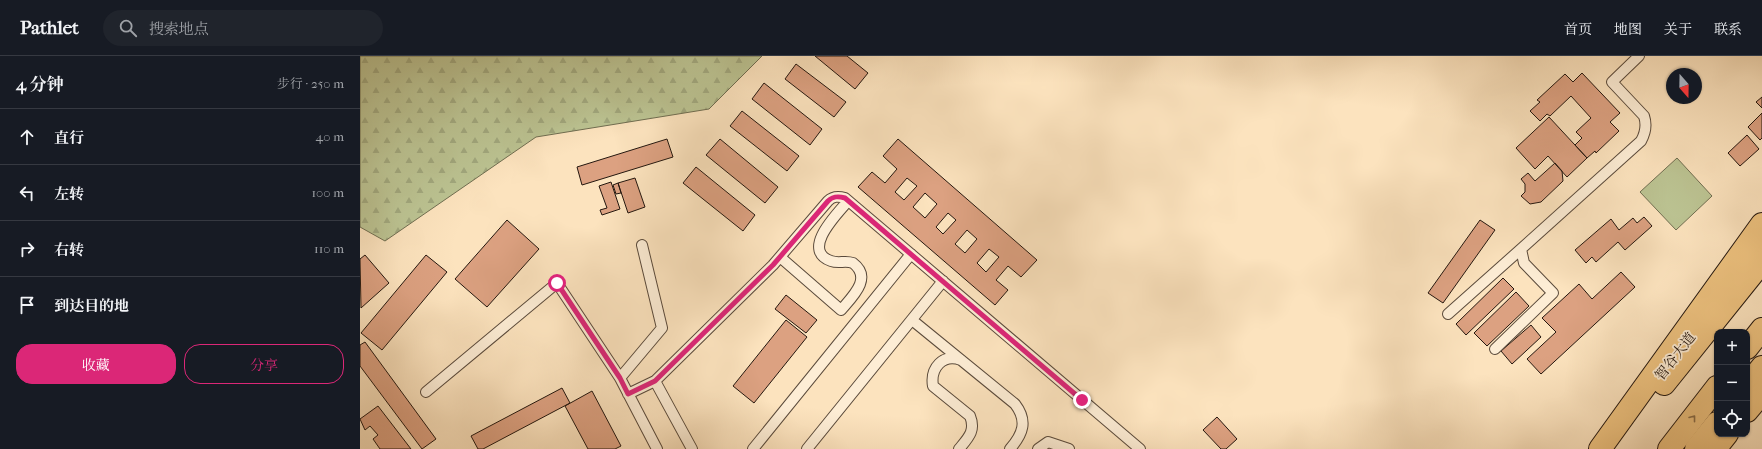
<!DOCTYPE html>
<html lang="zh">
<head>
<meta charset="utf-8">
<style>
  :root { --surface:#171b24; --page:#20242c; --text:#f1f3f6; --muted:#9ea1a6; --line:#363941; --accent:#db2777 }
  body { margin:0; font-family:"IM FELL French Canon","Noto Serif SC",serif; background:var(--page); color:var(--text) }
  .controls { position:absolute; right:12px; bottom:12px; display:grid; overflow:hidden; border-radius:8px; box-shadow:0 1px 3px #0004 }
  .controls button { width:36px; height:36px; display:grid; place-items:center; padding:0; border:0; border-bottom:1px solid var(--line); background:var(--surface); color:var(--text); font:20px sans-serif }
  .compass { position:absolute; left:1306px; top:12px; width:36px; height:36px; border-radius:50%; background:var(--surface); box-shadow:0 1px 3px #0004; rotate:160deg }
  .stop { position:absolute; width:12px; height:12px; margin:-9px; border:3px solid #db2777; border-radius:50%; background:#fff }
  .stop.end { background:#db2777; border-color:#fff; box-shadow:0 1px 4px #0008 }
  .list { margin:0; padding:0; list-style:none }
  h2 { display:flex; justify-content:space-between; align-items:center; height:52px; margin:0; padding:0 16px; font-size:17px }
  h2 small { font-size:13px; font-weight:400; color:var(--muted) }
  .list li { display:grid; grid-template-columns:26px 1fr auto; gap:12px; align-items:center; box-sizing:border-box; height:56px; padding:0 16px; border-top:1px solid var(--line) }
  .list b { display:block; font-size:15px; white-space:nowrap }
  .list em { font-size:13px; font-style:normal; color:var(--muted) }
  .actions { display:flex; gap:8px; padding:12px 16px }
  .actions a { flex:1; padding:9px 0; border:1px solid var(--accent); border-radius:16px; text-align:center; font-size:14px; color:var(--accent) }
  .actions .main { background:var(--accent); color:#fff }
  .icon { flex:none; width:22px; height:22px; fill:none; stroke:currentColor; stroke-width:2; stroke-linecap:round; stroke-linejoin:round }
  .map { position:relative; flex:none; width:1402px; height:393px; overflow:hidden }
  header { display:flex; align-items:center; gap:24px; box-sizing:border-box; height:56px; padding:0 20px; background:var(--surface); border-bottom:1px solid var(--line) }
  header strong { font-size:19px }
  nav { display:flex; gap:22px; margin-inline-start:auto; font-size:14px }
  .search { width:280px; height:36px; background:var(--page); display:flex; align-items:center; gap:10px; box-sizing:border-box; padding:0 14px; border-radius:22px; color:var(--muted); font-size:15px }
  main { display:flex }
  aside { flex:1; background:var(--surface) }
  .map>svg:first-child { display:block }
  .green { fill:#bcc493; stroke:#706e51 }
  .forest { fill:url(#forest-firs); stroke:#706e51 }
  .building { fill:#dca181; stroke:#24170f; fill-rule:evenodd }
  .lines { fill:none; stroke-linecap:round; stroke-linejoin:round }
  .service-casing { stroke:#5a4a3b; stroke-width:12 }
  .primary-casing { stroke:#24170f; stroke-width:24 }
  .trunk-casing { stroke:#24170f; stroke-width:24 }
  .service { stroke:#fdedd5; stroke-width:10 }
  .primary { stroke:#eec27f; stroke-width:22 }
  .trunk { stroke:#eec27f; stroke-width:22 }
  .oneway { stroke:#896c47 }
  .route { stroke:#db2777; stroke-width:5 }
  .labels { text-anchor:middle; stroke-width:3.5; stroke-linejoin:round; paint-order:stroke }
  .street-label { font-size:14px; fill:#24170f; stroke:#fdedd5 }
</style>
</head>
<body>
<header>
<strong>Pathlet</strong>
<div class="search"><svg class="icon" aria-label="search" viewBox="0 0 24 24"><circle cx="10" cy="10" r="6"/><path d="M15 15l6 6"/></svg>搜索地点</div>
<nav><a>首页</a><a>地图</a><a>关于</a><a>联系</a></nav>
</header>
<main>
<aside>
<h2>4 分钟<small>步行 · 250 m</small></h2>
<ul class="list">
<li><svg class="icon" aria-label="ahead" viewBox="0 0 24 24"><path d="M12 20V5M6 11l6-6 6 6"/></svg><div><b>直行</b></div><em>40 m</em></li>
<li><svg class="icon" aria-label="left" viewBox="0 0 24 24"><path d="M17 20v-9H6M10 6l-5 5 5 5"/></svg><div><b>左转</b></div><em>100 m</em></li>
<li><svg class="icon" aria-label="right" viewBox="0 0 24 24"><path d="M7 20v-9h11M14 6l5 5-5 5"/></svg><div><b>右转</b></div><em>110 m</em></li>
<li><svg class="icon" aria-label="arrive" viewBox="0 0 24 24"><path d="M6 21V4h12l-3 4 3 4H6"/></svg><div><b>到达目的地</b></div></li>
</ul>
<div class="actions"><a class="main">收藏</a><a>分享</a></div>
</aside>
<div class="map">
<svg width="1402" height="393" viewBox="0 0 1402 393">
  <defs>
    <pattern id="forest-firs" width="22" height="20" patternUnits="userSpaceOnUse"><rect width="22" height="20" fill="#bcc493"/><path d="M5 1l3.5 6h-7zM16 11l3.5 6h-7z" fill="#a1a87e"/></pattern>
  </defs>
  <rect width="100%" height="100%" fill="#fce3be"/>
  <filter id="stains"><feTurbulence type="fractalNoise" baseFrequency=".005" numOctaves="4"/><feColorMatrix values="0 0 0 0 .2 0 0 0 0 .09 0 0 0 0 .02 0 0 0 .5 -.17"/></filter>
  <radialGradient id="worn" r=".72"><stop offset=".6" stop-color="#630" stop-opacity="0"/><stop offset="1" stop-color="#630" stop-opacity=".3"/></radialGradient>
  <path class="green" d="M 1317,102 L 1352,140 L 1316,174 L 1280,136 Z"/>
  <path class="forest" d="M 0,0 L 402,0 L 349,53 L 176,81 L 25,185 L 0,171 Z"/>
  <path class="building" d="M 455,0 L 487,0 L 508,17 L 495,33 Z
    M 436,8 L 486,46 L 474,61 L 425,23 Z
    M 1222,17 L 1260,57 L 1250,66 L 1259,75 L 1236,97 L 1235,95 L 1227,102 L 1215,89 L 1222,82 L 1216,76 L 1231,62 L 1211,40 L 1190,60 L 1187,58 L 1180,65 L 1170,55 L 1180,46 L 1177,44 L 1205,18 L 1213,26 Z
    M 404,27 L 462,73 L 450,89 L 392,43 Z
    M 1402,41 L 1402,52 L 1396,46 Z
    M 382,55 L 439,100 L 427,115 L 370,70 Z
    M 1402,57 L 1402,82 L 1400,84 L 1388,71 Z
    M 1189,61 L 1227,102 L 1207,121 L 1188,100 L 1175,113 L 1156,92 Z
    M 1387,79 L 1399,93 L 1380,110 L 1368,97 Z
    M 307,83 L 313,101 L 222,129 L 217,111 Z
    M 360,83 L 418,131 L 405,147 L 346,99 Z
    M 538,83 L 677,204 L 661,221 L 648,210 L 636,224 L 648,234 L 635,249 L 498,131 L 512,116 L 525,127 L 537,113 L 523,100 ZM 547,122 L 557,130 L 544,144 L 535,136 ZM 565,137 L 577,148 L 565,162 L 553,151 ZM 588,157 L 596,164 L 583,178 L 576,171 ZM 607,174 L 617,183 L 605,197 L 595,188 ZM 629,193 L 639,201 L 626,216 L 617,207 Z
    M 1195,107 L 1202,115 L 1203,125 L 1181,146 L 1170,148 L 1161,140 L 1165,136 L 1165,128 L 1161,123 L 1168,117 L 1175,125 Z
    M 336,111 L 395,159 L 383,175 L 323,127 Z
    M 275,122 L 285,151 L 268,157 L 258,127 Z
    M 251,126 L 260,153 L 242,159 L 240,154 L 247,152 L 239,130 Z
    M 258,127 L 261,137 L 256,138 L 253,129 Z
    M 1284,161 L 1292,170 L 1265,194 L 1258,186 L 1236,206 L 1232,201 L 1226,207 L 1215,194 L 1251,163 L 1259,174 L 1273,162 L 1277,167 Z
    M 147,164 L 179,193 L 127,251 L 95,223 Z
    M 1120,164 L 1135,174 L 1083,247 L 1068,237 Z
    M 5,199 L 29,227 L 1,252 L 0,203 Z
    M 66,199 L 87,216 L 22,294 L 1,277 Z
    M 1261,216 L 1275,231 L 1181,318 L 1167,303 L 1196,276 L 1182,262 L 1219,228 L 1232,243 Z
    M 1143,222 L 1154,233 L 1106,279 L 1096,268 Z
    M 1156,236 L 1169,250 L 1127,290 L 1114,277 Z
    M 426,239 L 457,264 L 446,277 L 415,253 Z
    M 426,264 L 447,281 L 394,347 L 373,330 Z
    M 1171,269 L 1181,281 L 1152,308 L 1141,295 Z
    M 5,286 L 76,383 L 62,393 L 0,310 L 0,289 Z
    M 202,332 L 210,347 L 123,393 L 118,393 L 111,380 Z
    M 232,335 L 261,390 L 255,393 L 228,393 L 205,350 Z
    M 18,350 L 51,393 L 20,393 L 13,383 L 18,379 L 10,370 L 5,374 L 0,363 Z
    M 857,361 L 877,383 L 866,393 L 861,393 L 843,374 Z"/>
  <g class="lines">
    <g class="service-casing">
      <path id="service" d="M 420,201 L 481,254 C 492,241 513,222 493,207 C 485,204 479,208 471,205 C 440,194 478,157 488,145
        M 1088,258 L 1161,193
        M 552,264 L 655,348 C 668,365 663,378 650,393
        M 1135,293 L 1193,237 L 1164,207 L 1161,193 L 1281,85 C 1286,76 1287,69 1284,60 L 1252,26 L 1279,0
        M 260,322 L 302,272 L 282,189
        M 295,325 L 332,393
        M 66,336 L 197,227 L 260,322 L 297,393
        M 268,338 L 295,325 L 413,209 L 468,145 C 473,140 478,140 485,142 L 780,393
        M 393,393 L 551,198
        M 447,393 L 583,225
        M 599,393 C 608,382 616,375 610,360 L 573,330 C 570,312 583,297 601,304
        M 678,393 L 688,386 L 709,393"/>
    </g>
    <g class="primary-casing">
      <path id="primary" d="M 1377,220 L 1402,187
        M 1387,329 L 1402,311
        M 1336,393 L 1357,367"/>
    </g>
    <g class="trunk-casing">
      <path id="trunk" d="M 1387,292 L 1402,273
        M 1304,328 L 1402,206
        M 1387,355 L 1402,337
        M 1240,393 L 1402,168
        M 1309,393 L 1357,331
        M 1355,393 L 1367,378"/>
    </g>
    <use href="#service" class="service"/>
    <use href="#primary" class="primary"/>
    <use href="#trunk" class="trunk"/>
  </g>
  <defs><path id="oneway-chevron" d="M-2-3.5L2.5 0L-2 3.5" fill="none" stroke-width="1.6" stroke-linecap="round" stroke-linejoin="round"/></defs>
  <use class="oneway" href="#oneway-chevron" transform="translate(1333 362) rotate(-52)"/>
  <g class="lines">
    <path class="route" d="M 197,227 L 260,322 L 268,338 L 295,325 L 413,209 L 468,145 C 473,140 478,140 485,142 L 722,344"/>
  </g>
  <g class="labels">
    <g class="street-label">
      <text transform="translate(1315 300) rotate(-52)" y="5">智谷大道</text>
    </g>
  </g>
  <rect width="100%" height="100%" filter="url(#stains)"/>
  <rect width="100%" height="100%" fill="url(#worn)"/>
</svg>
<div class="controls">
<button>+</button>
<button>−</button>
<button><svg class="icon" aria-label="locate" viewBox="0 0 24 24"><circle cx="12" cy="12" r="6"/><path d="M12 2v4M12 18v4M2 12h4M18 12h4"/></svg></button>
</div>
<svg class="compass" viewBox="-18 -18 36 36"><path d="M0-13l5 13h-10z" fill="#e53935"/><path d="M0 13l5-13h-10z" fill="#9ea1a6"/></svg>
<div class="stop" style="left:197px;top:227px"></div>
<div class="stop end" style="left:722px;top:344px"></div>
</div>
</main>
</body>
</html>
